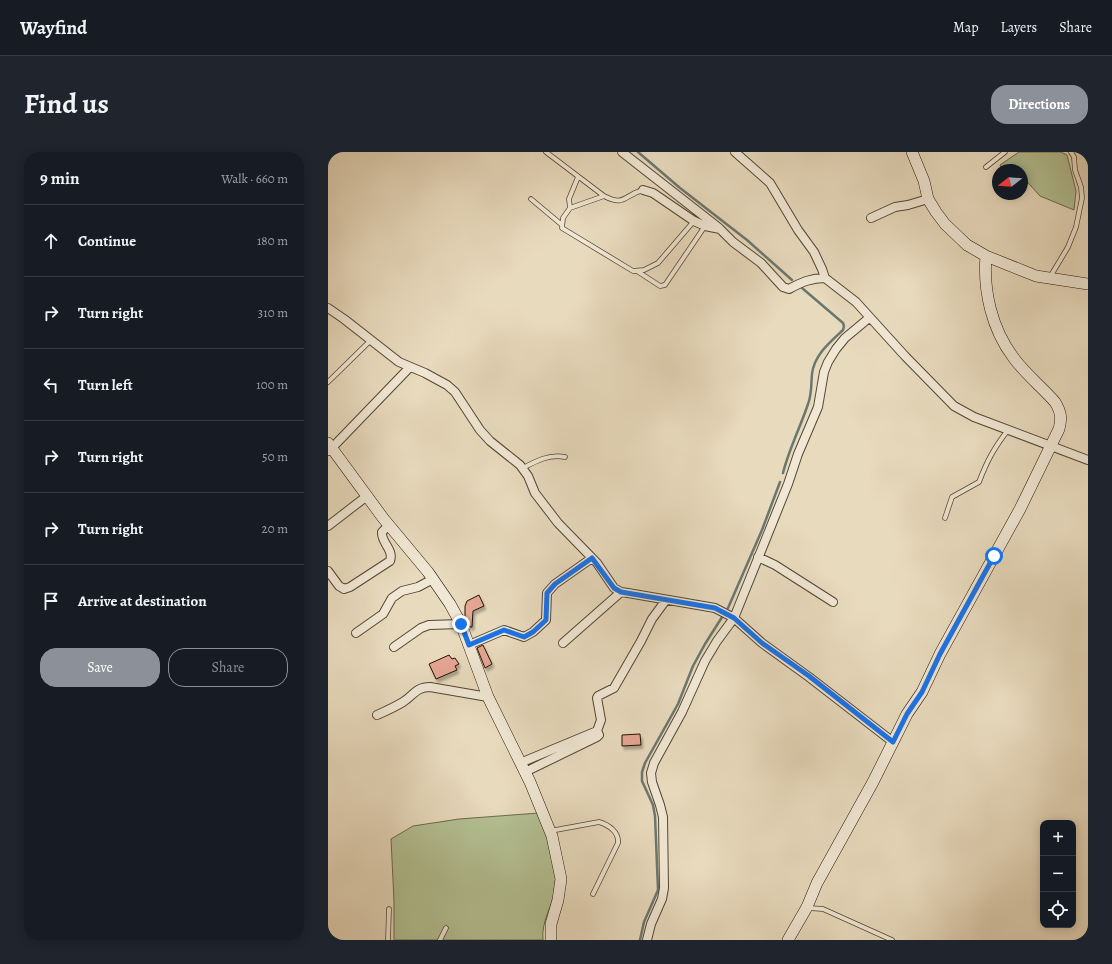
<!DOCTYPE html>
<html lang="en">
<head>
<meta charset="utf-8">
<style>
  :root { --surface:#171b24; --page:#20242c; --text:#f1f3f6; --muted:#9ea1a6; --line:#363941; --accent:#8c9099 }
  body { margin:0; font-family:Alegreya,serif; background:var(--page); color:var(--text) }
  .controls { position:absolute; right:12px; bottom:12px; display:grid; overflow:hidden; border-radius:8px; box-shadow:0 2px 10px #0003 }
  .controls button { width:36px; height:36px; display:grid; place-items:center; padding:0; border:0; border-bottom:1px solid var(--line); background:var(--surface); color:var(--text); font:20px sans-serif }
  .compass { position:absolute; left:664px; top:12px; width:36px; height:36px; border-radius:50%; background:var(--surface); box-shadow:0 2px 10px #0003; rotate:253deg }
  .stop { position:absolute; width:12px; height:12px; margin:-9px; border:3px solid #1a73e8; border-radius:50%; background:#fff }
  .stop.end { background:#1a73e8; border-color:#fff; box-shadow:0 1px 4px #0008 }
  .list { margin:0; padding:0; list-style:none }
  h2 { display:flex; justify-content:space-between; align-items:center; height:52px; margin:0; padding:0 16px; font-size:17px }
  h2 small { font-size:13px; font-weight:400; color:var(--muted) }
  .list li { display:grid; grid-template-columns:26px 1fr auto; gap:12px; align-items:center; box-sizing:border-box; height:72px; padding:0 16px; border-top:1px solid var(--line) }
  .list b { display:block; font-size:15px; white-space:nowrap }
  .list em { font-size:13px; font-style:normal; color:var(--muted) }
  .actions { display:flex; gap:8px; padding:12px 16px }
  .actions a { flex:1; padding:9px 0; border:1px solid var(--accent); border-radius:16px; text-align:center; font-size:14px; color:var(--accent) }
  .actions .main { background:var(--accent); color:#fff }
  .icon { flex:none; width:22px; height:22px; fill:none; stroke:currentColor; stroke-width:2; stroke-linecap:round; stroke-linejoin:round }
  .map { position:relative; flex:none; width:760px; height:788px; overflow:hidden; border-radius:16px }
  header { display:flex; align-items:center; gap:24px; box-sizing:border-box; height:56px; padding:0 20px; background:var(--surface); border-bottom:1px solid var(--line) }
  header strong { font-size:19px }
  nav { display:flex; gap:22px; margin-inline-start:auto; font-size:14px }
  .intro { display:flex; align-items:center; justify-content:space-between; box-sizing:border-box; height:96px; padding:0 24px }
  h1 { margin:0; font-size:28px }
  .button { padding:10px 18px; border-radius:16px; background:var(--accent); color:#fff; font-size:14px; font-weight:700 }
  main { display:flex; gap:24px; padding:0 24px }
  aside { flex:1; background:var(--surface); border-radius:16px; box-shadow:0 2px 10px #0003 }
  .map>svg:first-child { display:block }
  .green { fill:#b3c093; stroke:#6b6a4c }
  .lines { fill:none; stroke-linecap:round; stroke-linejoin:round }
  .stream { stroke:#6a7770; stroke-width:2.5 }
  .building { fill:#e5a694; stroke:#231305; filter:url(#shadow) }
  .lane-casing { stroke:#544533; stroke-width:5.5 }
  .street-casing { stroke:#544533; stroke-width:10 }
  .secondary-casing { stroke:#231305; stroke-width:12 }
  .lane { stroke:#f0e7d4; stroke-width:4 }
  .street { stroke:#f0e7d4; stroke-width:8 }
  .secondary { stroke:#f0e7d4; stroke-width:11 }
  .route { stroke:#1a73e8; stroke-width:5 }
</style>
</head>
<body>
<header>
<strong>Wayfind</strong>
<nav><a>Map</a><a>Layers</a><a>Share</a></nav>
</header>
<div class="intro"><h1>Find us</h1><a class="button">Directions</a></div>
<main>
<aside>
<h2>9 min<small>Walk · 660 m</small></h2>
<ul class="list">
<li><svg class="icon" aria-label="ahead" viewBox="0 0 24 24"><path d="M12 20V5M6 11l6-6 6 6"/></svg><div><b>Continue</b></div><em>180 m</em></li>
<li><svg class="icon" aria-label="right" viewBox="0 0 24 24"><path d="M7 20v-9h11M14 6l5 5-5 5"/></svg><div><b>Turn right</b></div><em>310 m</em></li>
<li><svg class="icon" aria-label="left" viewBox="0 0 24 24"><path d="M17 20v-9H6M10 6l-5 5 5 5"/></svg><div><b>Turn left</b></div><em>100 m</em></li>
<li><svg class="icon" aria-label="right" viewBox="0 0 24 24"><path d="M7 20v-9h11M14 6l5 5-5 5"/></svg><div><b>Turn right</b></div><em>50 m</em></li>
<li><svg class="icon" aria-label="right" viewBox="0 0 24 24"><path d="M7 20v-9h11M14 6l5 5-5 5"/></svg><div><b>Turn right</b></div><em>20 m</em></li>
<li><svg class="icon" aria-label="arrive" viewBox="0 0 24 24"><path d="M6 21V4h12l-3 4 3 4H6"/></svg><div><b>Arrive at destination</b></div></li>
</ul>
<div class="actions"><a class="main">Save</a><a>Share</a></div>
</aside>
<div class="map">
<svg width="760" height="788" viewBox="0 0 760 788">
  <defs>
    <filter id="shadow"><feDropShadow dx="2" dy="3.5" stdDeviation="1" flood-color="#0004"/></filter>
  </defs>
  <rect width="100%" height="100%" fill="#e8dabd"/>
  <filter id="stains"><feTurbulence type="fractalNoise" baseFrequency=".005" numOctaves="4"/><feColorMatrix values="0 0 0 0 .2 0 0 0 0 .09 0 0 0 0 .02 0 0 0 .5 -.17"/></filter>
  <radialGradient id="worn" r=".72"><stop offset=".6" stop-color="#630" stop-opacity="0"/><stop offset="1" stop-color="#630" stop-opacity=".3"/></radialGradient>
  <path class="green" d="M 691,0 L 733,0 L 739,3 L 748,39 L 746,58 L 712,44 L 694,24 L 694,18 L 674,18 L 672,13 Z
    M 211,661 C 217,681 232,716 228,737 C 224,754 213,770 215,788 L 66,788 L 66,749 L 63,687 L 85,674 L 131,667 Z"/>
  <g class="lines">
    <path class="stream" d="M 310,0 L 352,36 L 419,88 L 464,128
      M 455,321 C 461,297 472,276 480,252 C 484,242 483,232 484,222 C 486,203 502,190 515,178 L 516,174 L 515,171 L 474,136
      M 400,456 L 434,378 L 452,330
      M 312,788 L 316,770 L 330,738 L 327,664 L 325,653 L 314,629 L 314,620 L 317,611 L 350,552 L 365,514 L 377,492 L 396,462"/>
  </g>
  <path class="building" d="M 151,443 L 156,454 L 145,459 L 144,475 L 142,475 L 137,465 L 137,454 L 139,449 Z
    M 155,493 L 164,512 L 157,516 L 149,496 Z
    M 121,503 L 124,507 L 127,506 L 131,512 L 127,514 L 129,518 L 108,527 L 101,512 Z
    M 312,582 L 313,593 L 294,594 L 294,583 Z"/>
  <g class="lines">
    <g class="lane-casing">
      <path id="lane" d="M 218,0 L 276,44
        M 658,15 L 677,0
        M 315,38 C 296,43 297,55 276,44 L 242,56 L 235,66 L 234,76 L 305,119 L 316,118 L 330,111 L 366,69
        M 203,47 L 234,73
        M 242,56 L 241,47 L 250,25
        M 309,119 L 332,134 L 337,133 L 377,74
        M 722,125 L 740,95 L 748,75 L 754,46 L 753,35 L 747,18 L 746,5 L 743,0
        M 0,230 L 43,188
        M 195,316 C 208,309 221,302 237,305
        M 617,366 L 624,345 L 651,330 C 659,309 666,296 680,278
        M 222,679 L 271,670 C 281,673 291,680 290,691 L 265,742
        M 481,756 L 495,757 L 564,788
        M 60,788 L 61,757
        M 112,788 L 118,776"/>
    </g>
    <g class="street-casing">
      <path id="street" d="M 294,0 L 391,76
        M 407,0 L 442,31 L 470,78 L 486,100 L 494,117 L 497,126 L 528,150 L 577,204 L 626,254 L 646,265 L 760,308
        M 315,38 L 325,41 L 366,69 L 377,74 L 392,77 L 405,90 L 433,111 L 455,135 L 461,137 C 474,130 483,126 497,126
        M 543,66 L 567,55 L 580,53 L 600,47
        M 0,156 L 16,167 L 71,210 L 97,221 L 119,233 L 127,240 L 152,278 L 162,289 L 192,313 L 200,324 L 207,341 L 230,371 L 269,411 L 286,436 L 293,440 L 300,441 L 387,456 L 406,466 L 434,491 L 481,525 L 565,590
        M 1,299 L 82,215
        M 0,374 L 39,344
        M 430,405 L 447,413 L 505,450
        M 0,419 L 11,434 L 16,437 L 22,435 L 62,409 C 66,397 53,391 54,380 L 61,373
        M 28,481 L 55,462 L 64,446 L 74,439 L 90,435 L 105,427
        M 235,491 L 293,440
        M 141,493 L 176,478 L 196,485 L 205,480 L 218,468 L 219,441 L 227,432 L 264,406
        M 66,495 L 93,476 L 101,473 L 133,472
        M 49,563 C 58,559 67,555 75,550 C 86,543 88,535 102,535 L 160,545
        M 192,611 L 269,579 L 273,568 L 269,546 L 270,544 L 286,536 L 313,489 L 324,467 L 338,448
        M 197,620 L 269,585 L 271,583 L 269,579
        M 319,788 L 323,772 L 334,747 L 336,736 L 335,665 L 332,653 L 324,630 L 323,621 L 326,611 L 354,560 L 377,509 L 389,489 L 406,466 L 460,332 L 470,302 L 490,255 L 496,220 L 500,210 L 508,197 L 517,186 L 541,166"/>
    </g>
    <g class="secondary-casing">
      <path id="secondary" d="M 584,0 L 596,29 L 600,47 L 608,60 L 617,72 L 639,93 L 658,104 L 708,124 L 760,132
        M 0,291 L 55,366 L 100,420 L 122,452 L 133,472 L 160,545 L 202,630 L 224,684 L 233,727 L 230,748 L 223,772 L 223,788
        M 460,788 L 479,755 L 489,731 L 545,630 L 579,562 L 594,540 L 612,502 L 692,357 L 731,277 C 734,266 733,260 727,250 C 714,235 697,222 685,205 C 664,177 655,139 658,104"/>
    </g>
    <use href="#lane" class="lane"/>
    <use href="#street" class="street"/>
    <use href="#secondary" class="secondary"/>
  </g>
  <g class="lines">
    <path class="route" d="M 133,472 L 141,493 L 176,478 L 196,485 L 205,480 L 218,468 L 219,441 L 227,432 L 264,406 L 286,436 L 293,440 L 387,456 L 406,466 L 434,491 L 481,524 L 565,590 L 579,562 L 594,540 L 612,502 L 666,404"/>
  </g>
  <rect width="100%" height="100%" filter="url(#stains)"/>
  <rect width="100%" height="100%" fill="url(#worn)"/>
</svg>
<div class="controls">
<button>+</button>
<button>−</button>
<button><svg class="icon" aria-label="locate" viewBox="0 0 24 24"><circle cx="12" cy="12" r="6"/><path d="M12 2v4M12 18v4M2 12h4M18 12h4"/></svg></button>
</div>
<svg class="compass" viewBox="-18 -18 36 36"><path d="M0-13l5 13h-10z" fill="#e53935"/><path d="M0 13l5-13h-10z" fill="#9ea1a6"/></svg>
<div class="stop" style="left:666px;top:404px"></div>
<div class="stop end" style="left:133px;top:472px"></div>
</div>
</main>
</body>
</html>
